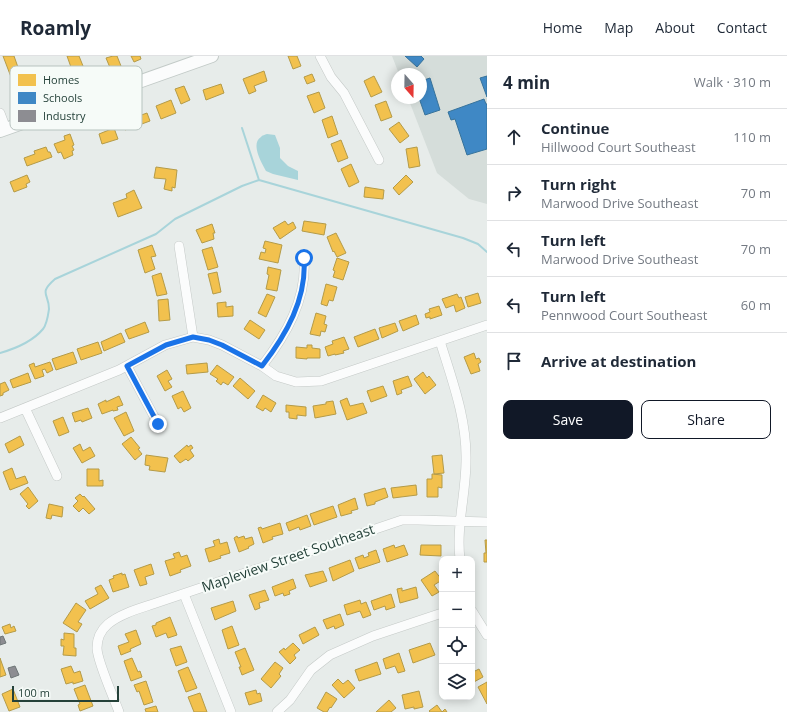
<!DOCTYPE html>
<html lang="en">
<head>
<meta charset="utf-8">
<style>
  :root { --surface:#fff; --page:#f2f2f3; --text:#1f2937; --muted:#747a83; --line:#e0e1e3; --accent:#111827 }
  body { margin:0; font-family:"Open Sans",sans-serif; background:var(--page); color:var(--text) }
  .controls { position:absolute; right:12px; bottom:12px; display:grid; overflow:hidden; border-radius:8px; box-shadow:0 2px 10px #0003 }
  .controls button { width:36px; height:36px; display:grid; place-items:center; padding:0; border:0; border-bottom:1px solid var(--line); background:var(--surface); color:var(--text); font:20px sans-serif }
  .compass { position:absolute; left:391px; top:12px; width:36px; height:36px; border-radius:50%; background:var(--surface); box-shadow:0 2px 10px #0003; rotate:160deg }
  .scale { position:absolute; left:12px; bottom:10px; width:107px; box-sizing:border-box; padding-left:4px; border:2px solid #244139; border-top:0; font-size:11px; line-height:14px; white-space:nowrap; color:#244139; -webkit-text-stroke:3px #f6fbf8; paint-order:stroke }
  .stop { position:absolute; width:12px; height:12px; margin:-9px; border:3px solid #1a73e8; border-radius:50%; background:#fff }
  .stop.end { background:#1a73e8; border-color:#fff; box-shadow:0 1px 4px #0008 }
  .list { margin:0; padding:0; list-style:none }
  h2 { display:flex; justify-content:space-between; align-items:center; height:52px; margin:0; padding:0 16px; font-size:17px }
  h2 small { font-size:13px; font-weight:400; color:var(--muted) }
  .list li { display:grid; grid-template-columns:26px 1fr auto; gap:12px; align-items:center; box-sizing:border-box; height:56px; padding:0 16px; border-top:1px solid var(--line) }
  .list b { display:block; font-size:15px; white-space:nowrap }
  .list p { margin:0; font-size:13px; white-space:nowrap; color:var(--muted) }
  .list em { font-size:13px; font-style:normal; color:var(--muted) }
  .actions { display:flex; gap:8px; padding:12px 16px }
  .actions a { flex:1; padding:9px 0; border:1px solid var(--accent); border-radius:8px; text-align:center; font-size:14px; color:var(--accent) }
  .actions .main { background:var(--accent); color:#fff }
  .icon { flex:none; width:22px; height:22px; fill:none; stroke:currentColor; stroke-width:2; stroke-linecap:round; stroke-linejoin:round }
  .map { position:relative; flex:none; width:487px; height:656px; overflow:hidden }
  header { display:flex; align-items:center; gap:24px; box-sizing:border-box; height:56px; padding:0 20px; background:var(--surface); border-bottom:1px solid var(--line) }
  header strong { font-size:19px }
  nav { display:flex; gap:22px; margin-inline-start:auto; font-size:14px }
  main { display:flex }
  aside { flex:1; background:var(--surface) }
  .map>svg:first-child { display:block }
  .built { fill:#d5ddda }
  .water { fill:#a8d4da }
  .homes { fill:#f2c14e; stroke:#b49b48 }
  .schools { fill:#3f88c5; stroke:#37739b }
  .industry { fill:#8d8d92; stroke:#6e7677 }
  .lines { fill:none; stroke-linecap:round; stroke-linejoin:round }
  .stream { stroke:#a8d4da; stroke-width:2 }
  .minor-casing { stroke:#c4c9c7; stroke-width:10 }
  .secondary-casing { stroke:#c2cac7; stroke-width:14 }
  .minor { stroke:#fbfcfc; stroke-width:9 }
  .secondary { stroke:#fbfcfc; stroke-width:12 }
  .route { stroke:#1a73e8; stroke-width:5 }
  .labels { text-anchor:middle; stroke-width:4; stroke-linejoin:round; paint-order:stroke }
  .street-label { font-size:14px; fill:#244139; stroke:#f6fbf8 }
  .key { fill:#f6fbf8; stroke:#b7c3bf; stroke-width:1 }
  .key-label { font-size:11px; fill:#244139 }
</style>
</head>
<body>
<header>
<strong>Roamly</strong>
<nav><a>Home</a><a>Map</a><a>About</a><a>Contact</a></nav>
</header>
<main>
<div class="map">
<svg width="487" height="656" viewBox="0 0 487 656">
  <rect width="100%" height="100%" fill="#e7ecea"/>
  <path class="built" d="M 392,0 L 487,0 L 487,148 L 469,143 L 437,117 L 408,42 L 421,42 L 421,18 L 399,18 Z"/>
  <path class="water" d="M 267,78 L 275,79 L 280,92 L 280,102 L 288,110 L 298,115 L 298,124 L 273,118 L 266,115 C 262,107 250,88 261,81 C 262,79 265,79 267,78 Z"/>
  <path class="homes" d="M 3,0 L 14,0 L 20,17 L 11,21 Z
    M 67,0 L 79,0 L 83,10 L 72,14 Z
    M 113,0 L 117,0 L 121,10 L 111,14 L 106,2 Z
    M 131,0 L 140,0 L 141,3 L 134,6 Z
    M 288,0 L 297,0 L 301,10 L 293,13 Z
    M 264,15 L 267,25 L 254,30 L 256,35 L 249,38 L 243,23 Z
    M 312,18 L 315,25 L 307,28 L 304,21 Z
    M 374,20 L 382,36 L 371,41 L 364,25 Z
    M 221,28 L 224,37 L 206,44 L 203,34 Z
    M 184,30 L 190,44 L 181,48 L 175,33 Z
    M 319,36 L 325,52 L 314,57 L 307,40 Z
    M 171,44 L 176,57 L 161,63 L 156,50 Z
    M 386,45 L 392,61 L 381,65 L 375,49 Z
    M 147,57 L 150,65 L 125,74 L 122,66 Z
    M 332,60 L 338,78 L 328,82 L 322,64 Z
    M 399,66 L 409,80 L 400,87 L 389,73 Z
    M 114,72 L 118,83 L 102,88 L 99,78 Z
    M 70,78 L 74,89 L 72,90 L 74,94 L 72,95 L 73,99 L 64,103 L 61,96 L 58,97 L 54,88 L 65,84 L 64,80 Z
    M 341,84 L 348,102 L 338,106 L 331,88 Z
    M 46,91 L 48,96 L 50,96 L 52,101 L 27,110 L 24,102 L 35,98 L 34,95 Z
    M 417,91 L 420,110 L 409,112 L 406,93 Z
    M 351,108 L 359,126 L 349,131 L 341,113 Z
    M 156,111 L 177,114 L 175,132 L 172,131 L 172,135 L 164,133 L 166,123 L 154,122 Z
    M 27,119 L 30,126 L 26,128 L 27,131 L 14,136 L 10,126 Z
    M 406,119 L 413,126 L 399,139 L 393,132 Z
    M 365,131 L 384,134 L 383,143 L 364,141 Z
    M 134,134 L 142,152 L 118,161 L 113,147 L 127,142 L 126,138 Z
    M 285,165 L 288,169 L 293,166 L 296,172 L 280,183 L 273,172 Z
    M 304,165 L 326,168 L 324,179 L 302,175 Z
    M 212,168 L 215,177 L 213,177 L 214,183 L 202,187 L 196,174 Z
    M 336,177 L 346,197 L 337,201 L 334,195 L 333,196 L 327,181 Z
    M 265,185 L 282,189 L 278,207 L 259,203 L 261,196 L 265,197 L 266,193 L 263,192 Z
    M 152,189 L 156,200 L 151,201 L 155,213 L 145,217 L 138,194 Z
    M 212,191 L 218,211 L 208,214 L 202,194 Z
    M 337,202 L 349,206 L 343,224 L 333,221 L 335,215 L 333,214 Z
    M 268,211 L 281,214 L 277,235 L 266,233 L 269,219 L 267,218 Z
    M 217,216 L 221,236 L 213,238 L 208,218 Z
    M 161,217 L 167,238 L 157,240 L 152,220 Z
    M 326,228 L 337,231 L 333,245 L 329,244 L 327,250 L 321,248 Z
    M 478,237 L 481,247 L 468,251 L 465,241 Z
    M 267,238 L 275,241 L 266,261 L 258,257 Z
    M 457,238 L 459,242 L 461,241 L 465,252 L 456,256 L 454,249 L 446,252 L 442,243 Z
    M 168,243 L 170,264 L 159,265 L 158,244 Z
    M 226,246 L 226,251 L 233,250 L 233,260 L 218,261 L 217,247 Z
    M 439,250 L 442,259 L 430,263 L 430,261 L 426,262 L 425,258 L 430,256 L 429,253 Z
    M 316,257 L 326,260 L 324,268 L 327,269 L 325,276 L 321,275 L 320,280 L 310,278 Z
    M 416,259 L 419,268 L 403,275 L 399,265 Z
    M 250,264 L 265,274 L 259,283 L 244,273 Z
    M 145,266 L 149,276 L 129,283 L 125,274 Z
    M 395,267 L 398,275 L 382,282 L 379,272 Z
    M 375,273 L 379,283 L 358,291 L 354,281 Z
    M 121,277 L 125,286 L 104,295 L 101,286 Z
    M 344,281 L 349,293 L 343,295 L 344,297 L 335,299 L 335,298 L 328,300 L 325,291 L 333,288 L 332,285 Z
    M 98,286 L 102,297 L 81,304 L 77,293 Z
    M 307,289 L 312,289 L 312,292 L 320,293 L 320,302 L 307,302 L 307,303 L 296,302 L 296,291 L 307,292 Z
    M 73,296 L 77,307 L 56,314 L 52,303 Z
    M 474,297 L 476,303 L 479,302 L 481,306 L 478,308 L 480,315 L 471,318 L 464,301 Z
    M 50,306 L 53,314 L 47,317 L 45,313 L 42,314 L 44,320 L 35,323 L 29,309 L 34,307 L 35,311 Z
    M 207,307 L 208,316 L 187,318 L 186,309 Z
    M 217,309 L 234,321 L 228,329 L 223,326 L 221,329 L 216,325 L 218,323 L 210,318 Z
    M 167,314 L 172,323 L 168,325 L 172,331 L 165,335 L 157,320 Z
    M 423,316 L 427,322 L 429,320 L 436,329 L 425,338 L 414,323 Z
    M 28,317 L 31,326 L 13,332 L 10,324 Z
    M 408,320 L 412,330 L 401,334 L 402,337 L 397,339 L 393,325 Z
    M 240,322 L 255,335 L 248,343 L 233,330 Z
    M 5,326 L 9,334 L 3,337 L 3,339 L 0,340 L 0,328 Z
    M 383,330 L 387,340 L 371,346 L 367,335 Z
    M 183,335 L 191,352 L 184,356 L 181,351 L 178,353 L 172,340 Z
    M 263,339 L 276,347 L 271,356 L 265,352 L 263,355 L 256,351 Z
    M 119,340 L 123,349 L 117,351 L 118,354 L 113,355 L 113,354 L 102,358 L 98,348 L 106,344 L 106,346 Z
    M 347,342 L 350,350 L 363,347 L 367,357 L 347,364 L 340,345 Z
    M 333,345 L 336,358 L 315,362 L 313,350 L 326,348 L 326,346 Z
    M 286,349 L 306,351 L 306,360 L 297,359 L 297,363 L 289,362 L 289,356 L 286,356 Z
    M 88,352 L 92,362 L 82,366 L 81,364 L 75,366 L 72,357 Z
    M 126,356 L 134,375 L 124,380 L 114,362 Z
    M 63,361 L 69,376 L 59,380 L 53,365 Z
    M 20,380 L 24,389 L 9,397 L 5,388 Z
    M 131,381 L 140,392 L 138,393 L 142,398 L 135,404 L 122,388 Z
    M 80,388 L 83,395 L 90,391 L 95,400 L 82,407 L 73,392 Z
    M 187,389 L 188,391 L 191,389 L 193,392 L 190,394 L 194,400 L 188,405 L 186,403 L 180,407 L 174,400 Z
    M 146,399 L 168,402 L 165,416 L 149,414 L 150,410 L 145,409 Z
    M 442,399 L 444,417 L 434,418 L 432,400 Z
    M 12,412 L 16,423 L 25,420 L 28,427 L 10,434 L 3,416 Z
    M 87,413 L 99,413 L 99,425 L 103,424 L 103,430 L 87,430 Z
    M 432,418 L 442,419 L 442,432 L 438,431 L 438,441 L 427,441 L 427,423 L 432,423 Z
    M 416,429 L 417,439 L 393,442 L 391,432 Z
    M 28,431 L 38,445 L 29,453 L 26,450 L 28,448 L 20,438 Z
    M 385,432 L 388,441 L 375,446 L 375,448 L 367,450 L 364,438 Z
    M 80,438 L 83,441 L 84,440 L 95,453 L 89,458 L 83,452 L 79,456 L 73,450 L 78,445 L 75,442 Z
    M 355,442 L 358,453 L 351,455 L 352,457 L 341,460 L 338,449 Z
    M 49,448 L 63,451 L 62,461 L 52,459 L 51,463 L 46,462 Z
    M 333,450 L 337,461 L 314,469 L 310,458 Z
    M 307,459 L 311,470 L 300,474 L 299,471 L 289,475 L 286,467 Z
    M 280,467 L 283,478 L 272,481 L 273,483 L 263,487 L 258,472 L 261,471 L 262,473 Z
    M 237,480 L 238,482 L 244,480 L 245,483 L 252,481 L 254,488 L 248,491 L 249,492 L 239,496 L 234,482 Z
    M 219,483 L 220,488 L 227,486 L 230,497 L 220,500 L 221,502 L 209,506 L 205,493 L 215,490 L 213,485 Z
    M 485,484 L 487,484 L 487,506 L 484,506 L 484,497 L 486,497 Z
    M 394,489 L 395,492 L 404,489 L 408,499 L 387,506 L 383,493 Z
    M 421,489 L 441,489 L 441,500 L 420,499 Z
    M 376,494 L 380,506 L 359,513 L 355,502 L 363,499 L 364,502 L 369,500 L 368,497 Z
    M 179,496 L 181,501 L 187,499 L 191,510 L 180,514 L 181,516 L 170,520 L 165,505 L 175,502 L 173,498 Z
    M 350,504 L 354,515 L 333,525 L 329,512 Z
    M 151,508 L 154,518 L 145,521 L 147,528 L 140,530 L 134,514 Z
    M 323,515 L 327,525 L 310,531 L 305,519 Z
    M 435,515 L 442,524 L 434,529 L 439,536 L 432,540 L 421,524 Z
    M 122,517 L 122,519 L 125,518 L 129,531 L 113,536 L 109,524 L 114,522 L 113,520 Z
    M 293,523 L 296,532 L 289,535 L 290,538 L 284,540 L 283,537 L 275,540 L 272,531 Z
    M 101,529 L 109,542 L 90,553 L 85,545 L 98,538 L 95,532 Z
    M 416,531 L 418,542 L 400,547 L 397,533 L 402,532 L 402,535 Z
    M 265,534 L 269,544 L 259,547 L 260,552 L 255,554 L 249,539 Z
    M 391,538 L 395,551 L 386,554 L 385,550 L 374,554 L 371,545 Z
    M 360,544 L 361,548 L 366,546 L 371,559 L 363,562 L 360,555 L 347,559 L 344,549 Z
    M 233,545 L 236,555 L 215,564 L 211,552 Z
    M 76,547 L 86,554 L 78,566 L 82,568 L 77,576 L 63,567 Z
    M 340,558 L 344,569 L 335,573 L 334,570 L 327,573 L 323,564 Z
    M 170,561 L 177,579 L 168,582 L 166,577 L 156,581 L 152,570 L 156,569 L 156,567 Z
    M 10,568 L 11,572 L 14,570 L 16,575 L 5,578 L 2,571 Z
    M 232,570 L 239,589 L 228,593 L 222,574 Z
    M 315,571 L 319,579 L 303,588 L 299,579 Z
    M 136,574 L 141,588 L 130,593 L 131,595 L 121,599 L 118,590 L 129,586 L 125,578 Z
    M 64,577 L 74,578 L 74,592 L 76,592 L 76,600 L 63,599 L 64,590 L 61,590 L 61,583 L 64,584 Z
    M 293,587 L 300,594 L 294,599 L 296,602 L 290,608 L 279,596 L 284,592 L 285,594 Z
    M 430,587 L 435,599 L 413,607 L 409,594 Z
    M 181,590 L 187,606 L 176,610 L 170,593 Z
    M 245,592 L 254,614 L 242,619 L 239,611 L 241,611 L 235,596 Z
    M 399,597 L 405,615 L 398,617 L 395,610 L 386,613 L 383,603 Z
    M 0,602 L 6,619 L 0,621 Z
    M 132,602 L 138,616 L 140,615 L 142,621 L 131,625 L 124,605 Z
    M 275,606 L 283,612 L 279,618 L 281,620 L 271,632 L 261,623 Z
    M 377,606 L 381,618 L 359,625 L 355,614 Z
    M 71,610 L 74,617 L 80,615 L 83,625 L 73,628 L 73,626 L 66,628 L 61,613 Z
    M 472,610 L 475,615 L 479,613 L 483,621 L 472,627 Z
    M 188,611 L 197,632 L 186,636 L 178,615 Z
    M 338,623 L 343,628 L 348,624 L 355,632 L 344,642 L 332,629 Z
    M 146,625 L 153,646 L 144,649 L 139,635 L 137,636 L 134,629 Z
    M 487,626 L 487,648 L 478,631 Z
    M 85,629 L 93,650 L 80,655 L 78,649 L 80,648 L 74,633 Z
    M 13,633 L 20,651 L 9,655 L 2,638 Z
    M 256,634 L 257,638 L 260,637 L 262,645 L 249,649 L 245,637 Z
    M 419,635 L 423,651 L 414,653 L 414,651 L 405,653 L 402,639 Z
    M 326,636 L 337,643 L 331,652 L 330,651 L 327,656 L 324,656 L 317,652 Z
    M 200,637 L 207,656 L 194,656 L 188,641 Z
    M 389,644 L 396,652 L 391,656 L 376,656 Z
    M 437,649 L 442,656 L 445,653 L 447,656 L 430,656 L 429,655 Z
    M 156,650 L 158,656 L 146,656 L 145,653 Z"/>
  <path class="schools" d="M 405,0 L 421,0 L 424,3 L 417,11 Z
    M 487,20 L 487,41 L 480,22 Z
    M 430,22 L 440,54 L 425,59 L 419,42 L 421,42 L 421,25 Z
    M 484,43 L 486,48 L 487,48 L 487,93 L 467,99 L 455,63 L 451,64 L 448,56 Z"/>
  <path class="industry" d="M 3,580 L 6,587 L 0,589 L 0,581 Z
    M 15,610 L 19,619 L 11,622 L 8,612 Z"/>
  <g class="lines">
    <path class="stream" d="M 242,72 L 259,124
      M 0,297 C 14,293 33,285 43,273 C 47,268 48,260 49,253 C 49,237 38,238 55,223 L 156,178 L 175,163 L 242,130 L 259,124 L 463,182 L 478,188 L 487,196"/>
    <g class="minor-casing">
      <path id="minor" d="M 320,0 L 331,21 L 344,37 L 379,104
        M 0,57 L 6,73
        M 179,190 L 193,281
        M 440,285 C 452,324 467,363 466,405 C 466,437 456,471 460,503
        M 127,310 L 158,368
        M 262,310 C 286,279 307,243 304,203
        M 25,352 L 57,420
        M 0,362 L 119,314 L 165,289 L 193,281 L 209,284 L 222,289 L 262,310 L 276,320 L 296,326 L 321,325 L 487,269
        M 184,538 L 231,656
        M 472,555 L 487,579
        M 119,656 C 114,642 97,605 97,592 C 97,583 101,574 108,568 C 120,558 138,553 153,548 L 402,464 L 418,464 L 487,466
        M 277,656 L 290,644 L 311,614 L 330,599 L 373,580 L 442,557"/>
    </g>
    <g class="secondary-casing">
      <path id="secondary" d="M 0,75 L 212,0"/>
    </g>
    <use href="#minor" class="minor"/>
    <use href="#secondary" class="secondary"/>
  </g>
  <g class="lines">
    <path class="route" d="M 158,368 L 127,310 L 166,289 L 193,281 L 209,284 L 222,289 L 262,310 C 286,279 307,243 304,202"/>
  </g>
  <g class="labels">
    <g class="street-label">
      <text transform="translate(288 502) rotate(-19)" y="5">Mapleview Street Southeast</text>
    </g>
  </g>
  <rect x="10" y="10" width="132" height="64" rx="6" class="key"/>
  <rect x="18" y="18" width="18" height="12" fill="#f2c14e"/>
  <rect x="18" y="36" width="18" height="12" fill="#3f88c5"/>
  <rect x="18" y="54" width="18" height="12" fill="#8d8d92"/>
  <g class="key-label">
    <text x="43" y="28">Homes</text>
    <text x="43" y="46">Schools</text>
    <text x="43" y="64">Industry</text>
  </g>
</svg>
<div class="controls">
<button>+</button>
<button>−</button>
<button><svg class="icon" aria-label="locate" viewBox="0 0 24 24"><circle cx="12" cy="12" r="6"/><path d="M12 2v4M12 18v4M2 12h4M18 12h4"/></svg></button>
<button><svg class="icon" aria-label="layers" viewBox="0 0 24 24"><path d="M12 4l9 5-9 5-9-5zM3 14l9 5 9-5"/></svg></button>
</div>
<svg class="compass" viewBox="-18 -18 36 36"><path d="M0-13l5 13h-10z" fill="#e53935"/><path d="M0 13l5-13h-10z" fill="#747a83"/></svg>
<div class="scale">100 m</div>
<div class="stop" style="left:304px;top:202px"></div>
<div class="stop end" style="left:158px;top:368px"></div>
</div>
<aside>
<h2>4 min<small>Walk · 310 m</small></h2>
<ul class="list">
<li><svg class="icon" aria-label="ahead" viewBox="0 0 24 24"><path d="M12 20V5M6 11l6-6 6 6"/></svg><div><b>Continue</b><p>Hillwood Court Southeast</p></div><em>110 m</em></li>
<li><svg class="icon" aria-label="right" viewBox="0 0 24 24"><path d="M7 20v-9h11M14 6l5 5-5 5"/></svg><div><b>Turn right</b><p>Marwood Drive Southeast</p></div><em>70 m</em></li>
<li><svg class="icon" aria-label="left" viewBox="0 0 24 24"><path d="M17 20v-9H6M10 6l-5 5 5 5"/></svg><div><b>Turn left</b><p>Marwood Drive Southeast</p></div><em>70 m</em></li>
<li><svg class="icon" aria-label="left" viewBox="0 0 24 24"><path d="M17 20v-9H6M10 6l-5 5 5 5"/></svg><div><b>Turn left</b><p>Pennwood Court Southeast</p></div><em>60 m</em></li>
<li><svg class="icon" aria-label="arrive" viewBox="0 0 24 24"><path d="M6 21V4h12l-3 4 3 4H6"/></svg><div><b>Arrive at destination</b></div></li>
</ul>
<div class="actions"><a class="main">Save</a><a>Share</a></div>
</aside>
</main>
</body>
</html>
